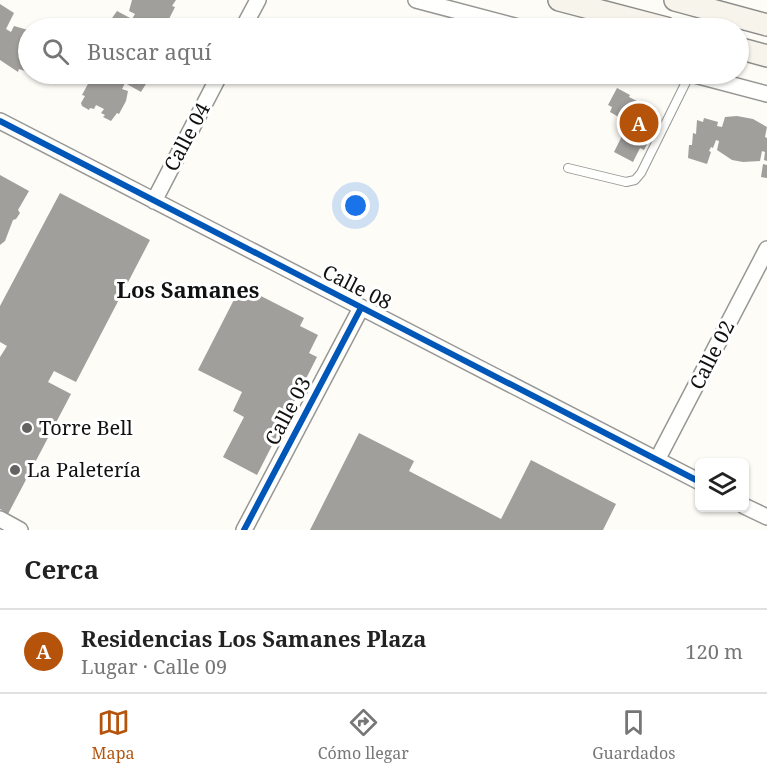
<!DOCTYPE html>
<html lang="es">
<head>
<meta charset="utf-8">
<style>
  :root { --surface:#fff; --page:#f6f6f6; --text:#222; --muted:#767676; --line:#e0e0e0; --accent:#b45309 }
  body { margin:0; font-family:"Noto Serif",serif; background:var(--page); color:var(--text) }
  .controls { position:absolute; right:18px; bottom:18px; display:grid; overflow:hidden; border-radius:9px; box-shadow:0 2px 4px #0004 }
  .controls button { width:54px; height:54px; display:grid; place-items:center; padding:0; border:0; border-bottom:2px solid var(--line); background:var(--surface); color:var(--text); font:30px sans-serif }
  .you { position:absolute; left:356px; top:206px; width:21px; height:21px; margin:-15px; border:4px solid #fff; border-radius:50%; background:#1a73e8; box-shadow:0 0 0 9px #1a73e833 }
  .badge { display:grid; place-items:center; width:39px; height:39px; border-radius:50%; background:var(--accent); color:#fff; font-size:20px; font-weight:700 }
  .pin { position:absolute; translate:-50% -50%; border:3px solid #fff; box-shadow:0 2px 6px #0006 }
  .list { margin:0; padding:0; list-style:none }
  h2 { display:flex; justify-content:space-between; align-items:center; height:78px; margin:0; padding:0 24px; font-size:26px }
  h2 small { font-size:20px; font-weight:400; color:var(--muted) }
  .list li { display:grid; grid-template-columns:39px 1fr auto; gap:18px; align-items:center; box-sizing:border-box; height:84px; padding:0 24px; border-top:2px solid var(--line) }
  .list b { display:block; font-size:22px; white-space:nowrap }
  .list p { margin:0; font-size:20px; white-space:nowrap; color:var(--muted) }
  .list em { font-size:20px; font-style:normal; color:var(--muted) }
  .icon { flex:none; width:33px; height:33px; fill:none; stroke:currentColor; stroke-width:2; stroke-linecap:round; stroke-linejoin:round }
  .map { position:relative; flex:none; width:767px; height:530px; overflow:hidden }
  .search { position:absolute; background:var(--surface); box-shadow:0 2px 4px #0004; left:18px; right:18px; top:18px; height:66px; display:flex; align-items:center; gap:15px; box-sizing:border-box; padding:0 21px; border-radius:33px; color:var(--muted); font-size:22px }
  .sheet { height:162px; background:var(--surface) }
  nav { display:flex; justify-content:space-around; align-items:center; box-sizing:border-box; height:84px; border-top:2px solid var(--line); background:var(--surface); font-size:16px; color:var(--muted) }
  nav a { display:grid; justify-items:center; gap:3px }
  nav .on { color:var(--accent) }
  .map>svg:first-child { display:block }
  .building { fill:#a19f9c }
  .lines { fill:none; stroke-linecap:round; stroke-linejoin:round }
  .lane-casing { stroke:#979795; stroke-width:10 }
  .street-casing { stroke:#979795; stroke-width:18 }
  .secondary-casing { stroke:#8e8d8b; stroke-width:24 }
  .lane { stroke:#fffffe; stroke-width:8 }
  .street { stroke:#fffffe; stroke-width:15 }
  .secondary { stroke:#f6f4eb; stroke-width:21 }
  .cycleway-casing { stroke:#fff; stroke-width:10 }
  .cycleway { stroke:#0057b8; stroke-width:6 }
  .poi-dot { fill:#646362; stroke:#fff; stroke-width:2 }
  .labels { text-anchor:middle; stroke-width:6; stroke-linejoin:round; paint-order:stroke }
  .street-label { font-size:20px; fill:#111; stroke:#fff }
  .poi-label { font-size:20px; fill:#111; stroke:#fff; text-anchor:start }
  .quarter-label { font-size:22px; font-weight:bold; fill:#111; stroke:#fff }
</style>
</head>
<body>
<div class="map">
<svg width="767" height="530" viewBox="0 0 767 530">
  <rect width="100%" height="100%" fill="#fdfcf7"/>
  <path class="building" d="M 132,0 L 176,0 L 172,6 L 175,7 L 168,21 L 161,27 L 155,24 L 153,28 L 105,28 L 117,11 L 132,19 L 135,14 L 129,11 Z
    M 0,4 L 14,13 L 6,29 L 11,32 L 14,26 L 28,30 L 28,72 L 19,69 L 18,72 L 0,60 Z
    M 104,74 L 152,74 L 141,92 L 125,83 L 122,89 L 128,91 L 126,101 L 119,114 L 117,113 L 111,121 L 103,117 L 105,115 L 101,113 L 104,109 L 96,105 L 94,109 L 90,108 L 89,110 L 82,106 L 81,103 L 85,96 L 82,95 L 89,82 L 96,75 L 102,78 Z
    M 617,88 L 630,95 L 629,97 L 637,101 L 636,103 L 658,114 L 656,118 L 659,120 L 655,128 L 651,126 L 644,140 L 648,142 L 644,150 L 640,148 L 633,162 L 614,152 L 625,130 L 618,126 L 622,119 L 610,112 L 612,107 L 608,105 Z
    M 737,116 L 753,119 L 767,127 L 765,137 L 767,138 L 767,161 L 764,160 L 765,152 L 762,151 L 760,161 L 743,162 L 732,160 L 717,150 L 719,141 L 716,140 L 713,148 L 711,147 L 709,151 L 711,152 L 707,164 L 688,158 L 689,145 L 692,145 L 693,133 L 696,134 L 697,120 L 703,122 L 704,118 L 718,122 L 717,126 L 722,127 L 725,117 Z
    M 763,164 L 767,165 L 767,178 L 761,177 Z
    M 0,175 L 29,191 L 18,210 L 20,213 L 16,219 L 13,220 L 5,241 L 0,245 Z
    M 60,193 L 150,240 L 76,382 L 54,371 L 48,382 L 71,394 L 8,514 L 0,509 L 0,357 L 7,346 L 0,342 L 0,306 Z
    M 241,286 L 304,318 L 300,326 L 318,335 L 309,353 L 317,357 L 257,475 L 223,457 L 244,417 L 233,411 L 242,392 L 198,370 Z
    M 359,433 L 414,461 L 409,471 L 501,519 L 531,460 L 616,504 L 603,530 L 310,530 Z"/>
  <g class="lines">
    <g class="lane-casing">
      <path id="lane" d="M 568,168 L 626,182 L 635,180 L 641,173 L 690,74"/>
    </g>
    <g class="street-casing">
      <path id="street" d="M 416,0 L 522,28
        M 243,28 L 258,0
        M 691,74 L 767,94
        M 0,121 L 700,482
        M 154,201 L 220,74
        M 657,460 L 767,249
        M 744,506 L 767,517
        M 0,519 L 20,530
        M 244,530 L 361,308"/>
    </g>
    <g class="secondary-casing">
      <path id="secondary" d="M 559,0 L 666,28
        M 675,0 L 767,25
        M 738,48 L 767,56"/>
    </g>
    <use href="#lane" class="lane"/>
    <use href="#street" class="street"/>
    <use href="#secondary" class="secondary"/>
    <g class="cycleway-casing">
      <path id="cycleway" d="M 0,121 L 700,482
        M 244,530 L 361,308"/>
    </g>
    <use href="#cycleway" class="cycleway"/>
  </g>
  <g class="poi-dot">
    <circle cx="27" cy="428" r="6"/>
    <circle cx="15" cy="470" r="6"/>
  </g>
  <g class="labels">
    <g class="street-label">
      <text transform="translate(187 137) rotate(-62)" y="7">Calle 04</text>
      <text transform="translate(357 287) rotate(27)" y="7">Calle 08</text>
      <text transform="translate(712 355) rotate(-63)" y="7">Calle 02</text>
      <text transform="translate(288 411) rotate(-62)" y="7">Calle 03</text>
    </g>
    <g class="poi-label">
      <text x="39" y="435">Torre Bell</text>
      <text x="27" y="477">La Paletería</text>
    </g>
    <g class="quarter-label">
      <text x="188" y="298">Los Samanes</text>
    </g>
  </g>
</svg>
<div class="controls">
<button><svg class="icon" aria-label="layers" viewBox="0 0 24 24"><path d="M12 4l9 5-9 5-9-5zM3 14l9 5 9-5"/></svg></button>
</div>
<div class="you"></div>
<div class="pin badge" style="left:639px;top:123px">A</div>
<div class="search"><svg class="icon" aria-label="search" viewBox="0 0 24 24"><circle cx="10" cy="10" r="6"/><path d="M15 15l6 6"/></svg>Buscar aquí</div>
</div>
<section class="sheet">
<h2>Cerca<small></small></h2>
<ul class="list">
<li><span class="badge">A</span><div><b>Residencias Los Samanes Plaza</b><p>Lugar · Calle 09</p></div><em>120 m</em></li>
</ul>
</section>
<nav>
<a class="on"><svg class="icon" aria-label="map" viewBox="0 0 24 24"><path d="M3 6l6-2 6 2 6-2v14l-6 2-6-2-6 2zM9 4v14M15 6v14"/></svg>Mapa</a>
<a><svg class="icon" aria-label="directions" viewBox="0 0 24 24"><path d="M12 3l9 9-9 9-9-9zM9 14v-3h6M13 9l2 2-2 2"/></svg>Cómo llegar</a>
<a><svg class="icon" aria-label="saved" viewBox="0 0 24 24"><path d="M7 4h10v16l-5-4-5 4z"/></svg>Guardados</a>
</nav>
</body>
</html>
